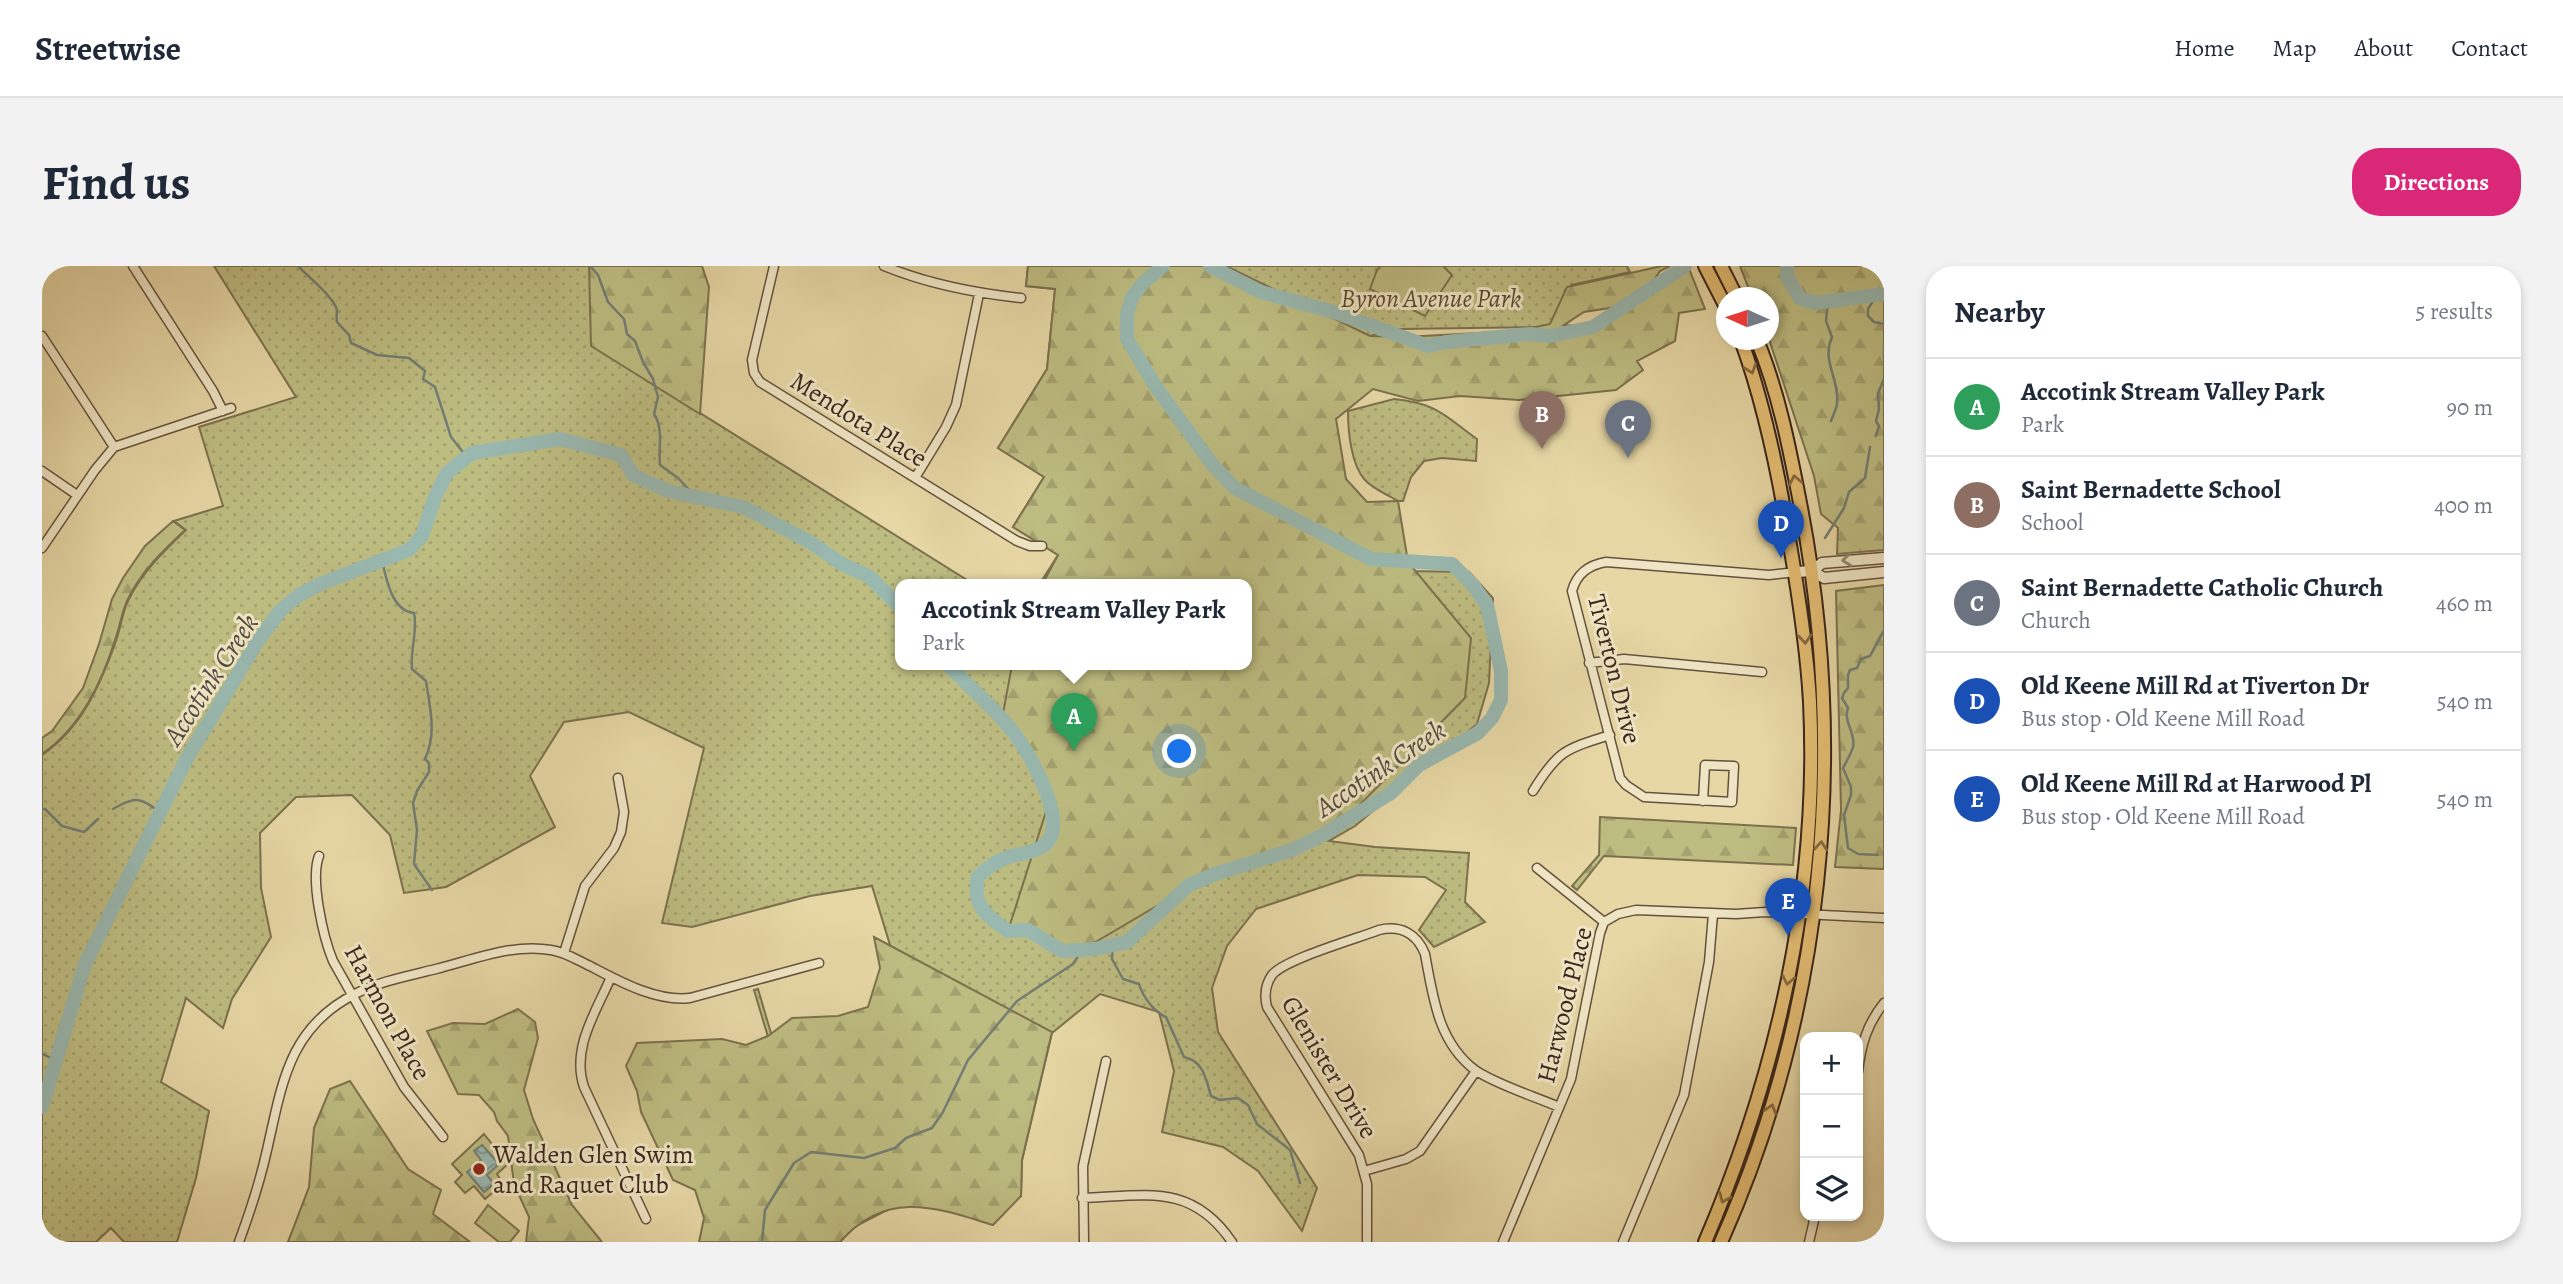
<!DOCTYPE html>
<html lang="en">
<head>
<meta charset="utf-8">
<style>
  :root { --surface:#fff; --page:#f2f2f3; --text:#1f2937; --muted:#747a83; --line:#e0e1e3; --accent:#db2777 }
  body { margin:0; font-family:Alegreya,serif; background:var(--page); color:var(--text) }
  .controls { position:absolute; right:21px; bottom:21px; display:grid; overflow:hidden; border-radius:14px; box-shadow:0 4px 10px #0003 }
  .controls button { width:63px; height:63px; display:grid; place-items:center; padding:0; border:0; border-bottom:2px solid var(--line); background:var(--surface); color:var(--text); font:35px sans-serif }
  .compass { position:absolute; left:1674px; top:21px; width:63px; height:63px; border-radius:50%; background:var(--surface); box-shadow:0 4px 10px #0003; rotate:273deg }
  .you { position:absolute; left:1138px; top:486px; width:24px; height:24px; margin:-18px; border:5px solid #fff; border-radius:50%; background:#1a73e8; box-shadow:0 0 0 10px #1a73e833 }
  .badge { display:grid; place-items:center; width:46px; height:46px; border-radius:50%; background:var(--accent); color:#fff; font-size:23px; font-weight:700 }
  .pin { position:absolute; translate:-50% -58px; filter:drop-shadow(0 2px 4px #0008) }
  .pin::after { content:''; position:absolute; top:37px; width:24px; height:21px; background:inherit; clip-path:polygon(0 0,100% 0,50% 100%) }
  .popup { position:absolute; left:853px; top:313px; width:357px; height:91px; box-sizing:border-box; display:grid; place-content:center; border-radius:14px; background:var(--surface); filter:drop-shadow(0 2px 5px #0005); font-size:23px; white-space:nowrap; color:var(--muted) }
  .popup b { font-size:26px; color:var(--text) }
  .popup::after { content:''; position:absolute; left:50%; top:100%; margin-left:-14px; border:14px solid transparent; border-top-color:var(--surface) }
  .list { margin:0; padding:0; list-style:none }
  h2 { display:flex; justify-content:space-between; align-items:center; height:91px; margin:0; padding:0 28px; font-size:30px }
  h2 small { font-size:23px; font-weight:400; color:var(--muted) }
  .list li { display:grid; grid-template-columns:46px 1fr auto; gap:21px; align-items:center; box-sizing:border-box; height:98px; padding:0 28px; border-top:2px solid var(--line) }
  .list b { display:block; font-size:26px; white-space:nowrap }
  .list p { margin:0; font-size:23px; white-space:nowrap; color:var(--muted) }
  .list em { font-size:23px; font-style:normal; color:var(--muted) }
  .icon { flex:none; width:38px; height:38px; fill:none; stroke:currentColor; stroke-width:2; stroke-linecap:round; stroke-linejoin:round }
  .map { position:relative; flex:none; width:1842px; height:976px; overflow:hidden; border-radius:28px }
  header { display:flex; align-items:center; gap:42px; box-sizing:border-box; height:98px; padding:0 35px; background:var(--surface); border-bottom:2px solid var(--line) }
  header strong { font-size:33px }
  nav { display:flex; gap:38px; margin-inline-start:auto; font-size:24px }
  .intro { display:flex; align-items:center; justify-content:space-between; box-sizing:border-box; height:168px; padding:0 42px }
  h1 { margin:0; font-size:49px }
  .button { padding:18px 32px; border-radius:28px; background:var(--accent); color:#fff; font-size:24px; font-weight:700 }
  main { display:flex; gap:42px; padding:0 42px }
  aside { flex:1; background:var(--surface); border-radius:28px; box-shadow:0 4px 10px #0003 }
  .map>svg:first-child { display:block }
  .grass { fill:url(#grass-dots); stroke:#7c714e; stroke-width:2 }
  .forest { fill:url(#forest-firs); stroke:#7c714e; stroke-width:2; fill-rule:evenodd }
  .garden { fill:#bdbc81; stroke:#7c714e; stroke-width:2 }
  .water { fill:url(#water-waves); stroke:#737e74; stroke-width:2 }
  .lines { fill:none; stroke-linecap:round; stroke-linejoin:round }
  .stream { stroke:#737e74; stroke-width:2.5 }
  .river { stroke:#99b8b0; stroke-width:14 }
  .minor-casing { stroke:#65523e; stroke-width:11 }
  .tertiary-casing { stroke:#65523e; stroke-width:13 }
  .primary-casing { stroke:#3a261b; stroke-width:16 }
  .minor { stroke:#efe5c4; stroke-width:8 }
  .tertiary { stroke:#efe5c4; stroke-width:10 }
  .primary { stroke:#e3bc72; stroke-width:12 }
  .oneway { stroke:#866a42 }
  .oneway2 { stroke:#948670 }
  .poi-dot { fill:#8f2418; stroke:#efe5c4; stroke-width:2.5 }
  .labels { text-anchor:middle; stroke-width:6; stroke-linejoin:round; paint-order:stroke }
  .park-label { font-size:26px; font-style:italic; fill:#5b4c34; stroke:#efe5c4 }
  .street-label { font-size:26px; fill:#3a261b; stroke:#efe5c4 }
  .poi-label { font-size:26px; fill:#3a261b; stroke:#efe5c4; text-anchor:start }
  .water-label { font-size:28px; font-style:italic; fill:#524a40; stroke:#efe5c4 }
</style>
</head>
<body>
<header>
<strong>Streetwise</strong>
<nav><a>Home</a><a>Map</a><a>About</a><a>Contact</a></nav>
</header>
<div class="intro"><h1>Find us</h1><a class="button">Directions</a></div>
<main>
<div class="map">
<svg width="1842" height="976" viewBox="0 0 1842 976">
  <defs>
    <pattern id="grass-dots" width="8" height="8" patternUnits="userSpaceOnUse" patternTransform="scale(1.75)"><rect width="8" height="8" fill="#bdbc81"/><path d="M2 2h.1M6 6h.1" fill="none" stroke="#a3a16f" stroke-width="1.8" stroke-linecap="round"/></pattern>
    <pattern id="forest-firs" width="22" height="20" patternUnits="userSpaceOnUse" patternTransform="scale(1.75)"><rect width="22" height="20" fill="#bdbc81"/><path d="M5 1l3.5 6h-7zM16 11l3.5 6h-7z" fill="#a3a16f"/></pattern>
    <pattern id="water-waves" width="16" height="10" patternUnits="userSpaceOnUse" patternTransform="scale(1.75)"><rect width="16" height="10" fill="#99b8b0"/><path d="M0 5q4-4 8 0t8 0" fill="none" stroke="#7e958e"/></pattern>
  </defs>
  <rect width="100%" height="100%" fill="#e6d7a5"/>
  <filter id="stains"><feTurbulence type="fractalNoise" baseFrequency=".00286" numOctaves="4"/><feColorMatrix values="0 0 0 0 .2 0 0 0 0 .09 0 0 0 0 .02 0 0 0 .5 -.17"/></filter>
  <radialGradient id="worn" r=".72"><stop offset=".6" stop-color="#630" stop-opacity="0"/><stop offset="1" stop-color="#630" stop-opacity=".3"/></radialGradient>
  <path class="grass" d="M 172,0 L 548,0 L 551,80 L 933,319 L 859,319 L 859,399 L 1205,399 L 1205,319 L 997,319 L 1016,289 L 971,261 L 1002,211 L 956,182 L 1005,103 L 1013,23 L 984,20 L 986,0 L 1585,0 L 1588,6 L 1529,19 L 1510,61 L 1357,63 L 1328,70 L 1179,25 L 1363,305 L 1427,306 L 1451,332 L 1447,417 L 1435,458 L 1313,560 L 1287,575 L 1333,581 L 1427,587 L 1423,636 L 1443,656 L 1392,681 L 1377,664 L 1404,624 L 1383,611 L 1316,609 L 1214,643 L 1185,680 L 1170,722 L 1176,766 L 1275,922 L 1260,965 L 1216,905 L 1181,881 L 1120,866 L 1132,805 L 1117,746 L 1058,728 L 1010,767 L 980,894 L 979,930 L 912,919 L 849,942 L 812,961 L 798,976 L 732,791 L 712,724 L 716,723 L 736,791 L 848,761 L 851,689 L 830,620 L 768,630 L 650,661 L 620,657 L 662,482 L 587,446 L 522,456 L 488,510 L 513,561 L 404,621 L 362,627 L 348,569 L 310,529 L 254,531 L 218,567 L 219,622 L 229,671 L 190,733 L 181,762 L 144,732 L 119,816 L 167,845 L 154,912 L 135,976 L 82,976 L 69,962 L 54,976 L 0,976 L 0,489 C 40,461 58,420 74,375 C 79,361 80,346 87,333 C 100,306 122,285 144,264 L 132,255 L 181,240 L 157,161 L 254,131 Z
    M 1352,133 C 1395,137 1403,150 1435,173 L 1434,195 L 1400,192 L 1382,195 L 1369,211 L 1361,235 L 1356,235 C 1346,229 1331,223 1323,214 C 1309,199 1306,165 1306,145 Z"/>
  <path class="forest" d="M 547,0 L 660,0 L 667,21 L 658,148 L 549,80 Z
    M 986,0 L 1184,0 L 1328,70 L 1362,71 L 1475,65 L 1508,58 L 1525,21 L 1620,0 L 1628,0 L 1618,5 L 1608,20 L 1642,0 L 1646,0 L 1663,43 L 1637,47 L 1633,75 L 1595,95 L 1601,104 L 1574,124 L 1477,134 L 1418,130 L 1376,135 L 1331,123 L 1294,153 L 1304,213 L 1325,236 L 1356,235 L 1366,296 L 1429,372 L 1423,432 L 1297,560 L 1137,627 L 1040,684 L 966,665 L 1008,533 L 960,453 L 970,399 L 1205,399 L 1205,319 L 1000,319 L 1016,289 L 971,261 L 1002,211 L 956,182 L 1005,103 L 1013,23 L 984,20 ZM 1587,39 L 1551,61 L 1522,59 L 1542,46 Z
    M 1698,0 L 1842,0 L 1842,284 L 1795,288 L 1796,262 L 1779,248 L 1772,210 L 1727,73 L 1727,32 L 1710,31 Z
    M 131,255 L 143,264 C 121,285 98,306 85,335 C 80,346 78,359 74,371 C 60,416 39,461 0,488 L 0,472 L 10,465 L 41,422 L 57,378 L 70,333 L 81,312 L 103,280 Z
    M 1842,319 L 1842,603 L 1793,601 L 1799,544 L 1794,325 Z
    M 1558,551 L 1754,562 L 1751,599 L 1562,590 L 1535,624 L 1530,620 L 1557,589 Z
    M 832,671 L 1010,766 L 980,894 L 979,930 L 951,959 C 893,941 844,923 798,976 L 657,976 L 662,952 L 653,924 L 631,914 L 599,846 L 595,825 L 584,800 L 595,777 L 680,773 L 704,779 L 726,770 L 750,752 L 796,750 L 826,741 L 838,702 Z
    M 476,743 L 493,756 L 496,772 L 482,824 L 491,853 L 530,939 L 560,976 L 484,976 L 487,951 L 472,918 L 466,870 L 455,855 L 452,846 L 437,829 L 416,828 L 385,765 L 411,757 L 443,758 Z
    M 308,815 L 366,903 L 399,924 L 391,948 L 428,976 L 246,976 L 267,921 L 272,862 L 288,823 Z"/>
  <path class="garden" d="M 1339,0 L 1401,0 L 1410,9 L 1383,50 L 1328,23 L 1335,4 Z
    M 442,868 L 466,898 L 455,908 L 461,918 L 443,933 L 432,920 L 423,927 L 413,916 L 420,909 L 410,898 Z
    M 446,939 L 477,965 L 468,976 L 457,976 L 433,957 Z"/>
  <path class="water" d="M 440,879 L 457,898 L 445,909 L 452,918 L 442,926 L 425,906 L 439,894 L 432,885 Z"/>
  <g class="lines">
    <path class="stream" d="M 256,0 C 266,11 292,31 295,44 C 295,48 294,52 295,56 L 307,69 L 309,77 L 335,89 L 367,92 L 383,105 L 381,113 L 393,121 L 409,171 L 424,190
      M 548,0 L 556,9 L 566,36 L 582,53 L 585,68 L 593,75 L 601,96 L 611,113 L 616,131 L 612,148 C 622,163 616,182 618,199 L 636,212 L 655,232
      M 1834,30 L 1826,43 L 1826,50 L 1832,56 L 1842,58
      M 1786,35 L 1784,55 L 1790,71 C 1779,95 1798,113 1795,138 C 1794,144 1791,149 1789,155
      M 1842,80 L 1842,91
      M 1834,170 L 1837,160 L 1834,155 L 1837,143 L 1836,127 L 1842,113
      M 1783,272 L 1802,242 L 1807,226 L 1823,212 L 1828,181
      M 340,294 C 344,313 350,345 372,347 C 376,363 368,384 370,403 L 384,415 C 388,442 395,468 383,493 L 387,497 L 387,506 L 375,525 L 371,537 L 375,564 L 372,598 L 390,624
      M 0,543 L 3,543 L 20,560 L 42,566 L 56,553
      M 71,543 C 95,530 96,531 118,546
      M 1836,589 L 1816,588 L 1806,582 L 1802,549 L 1809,529 L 1809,521 L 1801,502 C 1804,496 1809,488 1811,481 C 1814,467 1801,456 1806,442 L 1800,432 L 1802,427 L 1806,422 L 1806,409 L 1808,404 L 1815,402 L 1819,393 L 1828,390 L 1842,364
      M 1071,679 L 1070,693 L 1081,713 L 1097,718 C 1101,731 1112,746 1124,751 L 1142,791 C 1162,795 1164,814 1169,830 L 1178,834 L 1196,832 L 1206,839 L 1215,858 L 1248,884 L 1258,917
      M 0,788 L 14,794
      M 720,976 L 723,944 L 752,897 L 769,886 L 822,892 L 853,882 L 864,872 L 890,862 L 901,846 L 926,794 L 975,735 L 1031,698 L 1040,684"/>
    <path class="river" d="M 1168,0 L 1219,26 L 1292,46 L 1386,80 L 1404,76 L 1488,68 L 1508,70 L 1551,61 L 1643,0
      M 1745,0 L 1745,11 L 1758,32 L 1773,37 L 1842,28
      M 906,399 C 926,420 949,439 967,461 C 984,480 1024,549 1007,574 C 998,587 977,587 963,592 C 953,596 944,603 936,610 C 930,641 943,648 966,665 L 986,664 L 1020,685 L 1053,683 L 1085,676 L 1147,619 L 1173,608 L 1250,584 L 1279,570 L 1349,527 L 1377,499 L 1436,467 L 1450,452 L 1459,434 L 1459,405 L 1445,339 L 1431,319 L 1410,298 L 1329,293 L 1193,222 L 1170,198 L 1114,121 L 1085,73 L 1085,48 L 1090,31 L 1101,17 L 1121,0
      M 0,841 L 43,698 L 145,492 L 216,375 L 238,345 L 257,329 L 278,318 L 367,284 L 380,270 L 393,231 L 405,207 L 430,187 L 518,173 L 579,189 L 591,209 L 626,225 L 701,241 L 768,276 L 800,298 L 828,311 L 859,342"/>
    <g class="minor-casing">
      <path id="minor" d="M 91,0 L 171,125 L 181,145
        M 732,0 L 710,94 L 712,107 L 718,116 L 975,275 L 988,280 L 1000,280
        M 842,0 C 886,18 932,27 979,32
        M 0,70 L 72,181
        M 0,205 L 35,229
        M 873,212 L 904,161 L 914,139 L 937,28
        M 0,282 L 53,204 L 72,181 L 189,142
        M 1547,397 L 1582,393 L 1720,406
        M 1491,525 C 1516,484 1524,483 1568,469
        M 1661,535 L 1663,499 L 1692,500 L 1690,536 L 1602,531 L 1584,519 L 1578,512 L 1575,500 L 1530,325 C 1535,307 1547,299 1564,296 L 1727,309 L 1754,306
        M 277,590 C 268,613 281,671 291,695 L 362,821 L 401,871
        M 1495,602 L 1562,656
        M 522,687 L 543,620 L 572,582 L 579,566 L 582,546 L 576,512
        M 569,711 C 554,746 529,782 542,821 L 604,953
        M 1816,806 C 1819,779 1825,758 1842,737
        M 1322,905 L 1364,893 L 1378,885 L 1434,805
        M 1040,932 C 1104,930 1149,916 1190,976
        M 197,976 C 208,946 218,916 225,884 C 240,819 246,762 313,728 C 338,715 366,710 394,703 C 430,694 471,677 509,684 C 523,686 535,694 548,700 C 577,715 614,736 648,732 L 777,697
        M 1042,976 L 1041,900 L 1064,795
        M 1325,976 L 1325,918 L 1317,889 L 1225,741 C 1222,729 1223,719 1230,709 C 1243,693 1314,673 1337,664 C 1359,659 1375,668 1383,688 C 1391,731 1396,776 1433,804 C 1453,818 1494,831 1517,841
        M 1461,976 L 1529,813 L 1558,667 L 1562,656 L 1576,648 L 1594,644 L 1694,648 L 1723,646 L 1842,652
        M 1581,976 L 1642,829 L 1667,696 L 1671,648
        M 1767,976 L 1773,950"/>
    </g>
    <g class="tertiary-casing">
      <path id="tertiary" d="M 1770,305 L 1780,297 L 1842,292
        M 1754,306 L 1770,305 L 1782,312 L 1842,306"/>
    </g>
    <g class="primary-casing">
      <path id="primary" d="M 1663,0 L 1685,43
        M 1679,0 L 1695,32
        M 1663,976 C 1736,806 1777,621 1768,436 C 1765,383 1757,331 1748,279 C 1737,209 1723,140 1699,74
        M 1679,976 C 1782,745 1806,489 1759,242 C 1748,185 1737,127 1715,74"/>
    </g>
    <use href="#minor" class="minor"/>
    <use href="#tertiary" class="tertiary"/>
    <use href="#primary" class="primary"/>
  </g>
  <defs><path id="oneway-chevron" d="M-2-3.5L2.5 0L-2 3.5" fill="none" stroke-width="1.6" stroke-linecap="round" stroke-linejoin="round" transform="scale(1.75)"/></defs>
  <g class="oneway">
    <use href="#oneway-chevron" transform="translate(1709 103) rotate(71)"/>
    <use href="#oneway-chevron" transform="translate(1753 214) rotate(-101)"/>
    <use href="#oneway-chevron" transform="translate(1763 373) rotate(85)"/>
    <use href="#oneway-chevron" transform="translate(1779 580) rotate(-85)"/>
    <use href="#oneway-chevron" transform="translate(1746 714) rotate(101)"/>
    <use href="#oneway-chevron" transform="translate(1729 843) rotate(-73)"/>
    <use href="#oneway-chevron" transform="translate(1682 932) rotate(113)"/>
  </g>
  <use class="oneway2" href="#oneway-chevron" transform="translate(1805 294) rotate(174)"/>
  <circle class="poi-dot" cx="437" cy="903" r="7"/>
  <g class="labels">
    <g class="park-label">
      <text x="1389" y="41">Byron Avenue Park</text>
    </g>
    <g class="street-label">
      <text transform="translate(817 153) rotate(32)" y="9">Mendota Place</text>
      <text transform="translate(1573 403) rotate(76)" y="9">Tiverton Drive</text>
      <text transform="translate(1522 739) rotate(-76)" y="9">Harwood Place</text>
      <text transform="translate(346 746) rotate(61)" y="9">Harmon Place</text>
      <text transform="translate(1288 801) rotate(59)" y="9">Glenister Drive</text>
    </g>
    <g class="poi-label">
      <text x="451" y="897">Walden Glen Swim<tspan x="451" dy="30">and Raquet Club</tspan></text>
    </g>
    <g class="water-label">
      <text transform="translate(168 413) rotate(-57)" y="10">Accotink Creek</text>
      <text transform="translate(1338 502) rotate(-34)" y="10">Accotink Creek</text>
    </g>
  </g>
  <rect width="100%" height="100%" filter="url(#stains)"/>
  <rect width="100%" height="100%" fill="url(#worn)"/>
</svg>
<div class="controls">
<button>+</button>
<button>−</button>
<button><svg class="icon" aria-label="layers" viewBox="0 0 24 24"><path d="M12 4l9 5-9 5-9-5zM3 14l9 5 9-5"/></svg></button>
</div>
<svg class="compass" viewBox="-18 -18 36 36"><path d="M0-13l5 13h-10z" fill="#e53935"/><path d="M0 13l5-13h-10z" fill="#747a83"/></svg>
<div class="you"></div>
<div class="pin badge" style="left:1032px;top:485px;background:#2e9e5b">A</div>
<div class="popup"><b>Accotink Stream Valley Park</b>Park</div>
<div class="pin badge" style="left:1500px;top:183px;background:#8d6e63">B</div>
<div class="pin badge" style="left:1586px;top:192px;background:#6b7280">C</div>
<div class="pin badge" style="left:1739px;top:292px;background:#1a4fb4">D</div>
<div class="pin badge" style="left:1746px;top:670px;background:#1a4fb4">E</div>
</div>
<aside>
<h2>Nearby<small>5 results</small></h2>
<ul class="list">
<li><span class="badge" style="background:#2e9e5b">A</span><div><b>Accotink Stream Valley Park</b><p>Park</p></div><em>90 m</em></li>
<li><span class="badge" style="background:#8d6e63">B</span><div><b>Saint Bernadette School</b><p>School</p></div><em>400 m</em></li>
<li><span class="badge" style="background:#6b7280">C</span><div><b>Saint Bernadette Catholic Church</b><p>Church</p></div><em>460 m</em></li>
<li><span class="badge" style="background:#1a4fb4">D</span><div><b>Old Keene Mill Rd at Tiverton Dr</b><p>Bus stop · Old Keene Mill Road</p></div><em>540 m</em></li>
<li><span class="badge" style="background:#1a4fb4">E</span><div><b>Old Keene Mill Rd at Harwood Pl</b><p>Bus stop · Old Keene Mill Road</p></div><em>540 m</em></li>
</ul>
</aside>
</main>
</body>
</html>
